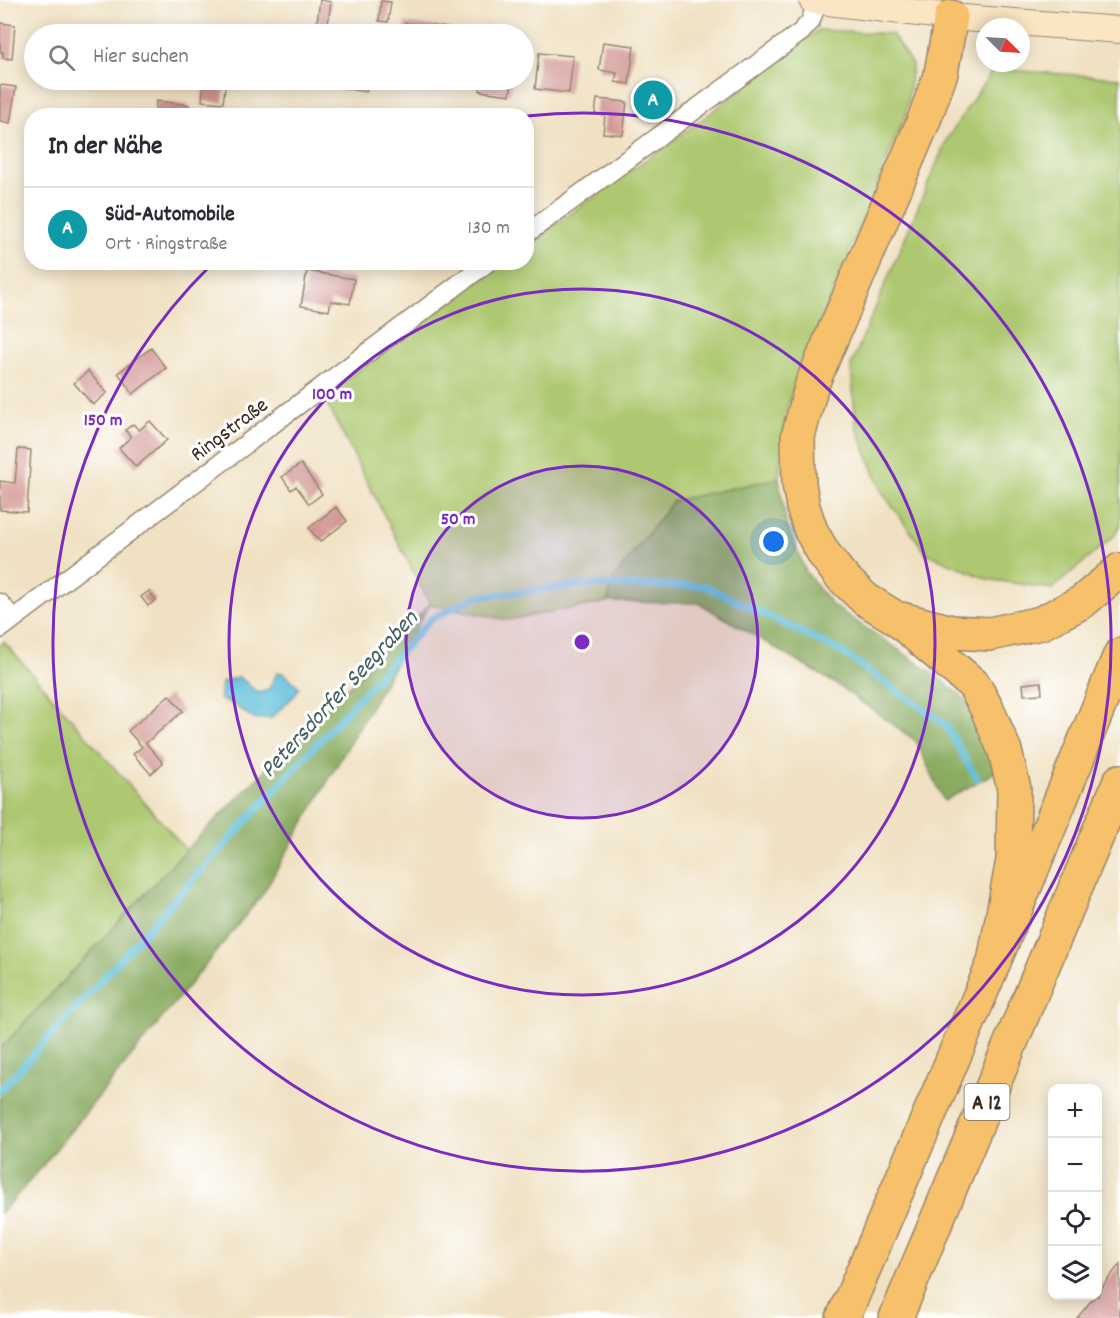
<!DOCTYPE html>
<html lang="de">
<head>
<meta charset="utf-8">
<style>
  :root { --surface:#fff; --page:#f2f2f3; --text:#2b2b33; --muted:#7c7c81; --line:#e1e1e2; --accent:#d93025 }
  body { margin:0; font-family:Dekko,sans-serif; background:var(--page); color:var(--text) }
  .controls { position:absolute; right:18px; bottom:18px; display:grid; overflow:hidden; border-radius:12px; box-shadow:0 3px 15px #0003 }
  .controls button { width:54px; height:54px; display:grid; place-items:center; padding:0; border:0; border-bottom:2px solid var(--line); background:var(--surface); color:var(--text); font:30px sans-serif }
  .compass { position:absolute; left:976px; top:18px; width:54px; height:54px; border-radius:50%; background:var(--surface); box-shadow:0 3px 15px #0003; rotate:114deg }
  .you { position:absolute; left:774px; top:542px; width:21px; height:21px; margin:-15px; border:4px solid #fff; border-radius:50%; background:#1a73e8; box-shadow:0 0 0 9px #1a73e833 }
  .badge { display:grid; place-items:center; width:39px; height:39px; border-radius:50%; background:var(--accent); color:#fff; font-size:20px; font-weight:700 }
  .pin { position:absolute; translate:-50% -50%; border:3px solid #fff; box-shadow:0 2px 6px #0006 }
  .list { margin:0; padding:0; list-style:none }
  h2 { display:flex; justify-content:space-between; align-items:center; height:78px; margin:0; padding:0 24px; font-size:26px }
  h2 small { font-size:20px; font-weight:400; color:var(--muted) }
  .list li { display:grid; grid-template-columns:39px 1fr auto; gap:18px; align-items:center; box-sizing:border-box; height:84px; padding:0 24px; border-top:2px solid var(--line) }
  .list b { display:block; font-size:22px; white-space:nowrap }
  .list p { margin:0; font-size:20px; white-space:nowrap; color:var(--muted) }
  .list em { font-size:20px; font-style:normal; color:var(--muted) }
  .icon { flex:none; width:33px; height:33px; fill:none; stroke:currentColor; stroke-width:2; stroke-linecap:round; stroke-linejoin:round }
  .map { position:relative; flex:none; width:1120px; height:1318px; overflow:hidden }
  .search { position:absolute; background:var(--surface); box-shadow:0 3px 15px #0003; left:24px; top:24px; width:510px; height:66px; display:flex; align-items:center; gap:15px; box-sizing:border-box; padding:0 21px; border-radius:33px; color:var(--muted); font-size:22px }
  .panel { position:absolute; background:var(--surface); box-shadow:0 3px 15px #0003; left:24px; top:108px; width:510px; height:162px; border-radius:24px }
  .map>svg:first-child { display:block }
  .green { fill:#adc86f; stroke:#747946; stroke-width:1.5 }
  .forest { fill:#8aac62; stroke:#626b40; stroke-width:1.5 }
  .water { fill:#5bbed9; stroke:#4b747c; stroke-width:1.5 }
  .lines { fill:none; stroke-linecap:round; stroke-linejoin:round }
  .stream { stroke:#5bbed9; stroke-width:7 }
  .building { fill:#d09492 }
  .minor-casing { stroke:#968670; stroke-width:21 }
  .secondary-casing { stroke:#968670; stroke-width:28 }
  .motorway-casing { stroke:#968670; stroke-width:36 }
  .minor { stroke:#fff; stroke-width:18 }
  .secondary { stroke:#fbe6c4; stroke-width:26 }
  .motorway { stroke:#f6c16b; stroke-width:33 }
  .ring { fill:none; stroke:#7b2cbf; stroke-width:3 }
  .labels { text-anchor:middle; stroke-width:6; stroke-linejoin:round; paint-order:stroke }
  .shield { fill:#fff; stroke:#766a62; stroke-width:1.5 }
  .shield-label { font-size:21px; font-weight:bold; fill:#3b2a1e }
  .street-label { font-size:22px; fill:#3b2a1e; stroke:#fff }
  .water-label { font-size:24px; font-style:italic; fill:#465e5f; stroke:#fff }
  .centre { fill:#7b2cbf; stroke:#fff; stroke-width:3 }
  .ring-label { font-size:18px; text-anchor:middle; font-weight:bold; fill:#7b2cbf; stroke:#fff; stroke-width:6; stroke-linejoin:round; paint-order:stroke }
</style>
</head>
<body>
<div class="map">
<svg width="1120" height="1318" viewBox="0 0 1120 1318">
  <rect width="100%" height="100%" fill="#fff"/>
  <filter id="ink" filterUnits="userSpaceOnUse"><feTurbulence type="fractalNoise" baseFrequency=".0167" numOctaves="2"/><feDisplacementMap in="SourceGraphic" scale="12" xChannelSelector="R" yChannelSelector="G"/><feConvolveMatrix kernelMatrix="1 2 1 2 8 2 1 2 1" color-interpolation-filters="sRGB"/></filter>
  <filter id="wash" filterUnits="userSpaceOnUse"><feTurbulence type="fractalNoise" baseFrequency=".008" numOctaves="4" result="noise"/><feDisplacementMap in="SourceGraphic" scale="24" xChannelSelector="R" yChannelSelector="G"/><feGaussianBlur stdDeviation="1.35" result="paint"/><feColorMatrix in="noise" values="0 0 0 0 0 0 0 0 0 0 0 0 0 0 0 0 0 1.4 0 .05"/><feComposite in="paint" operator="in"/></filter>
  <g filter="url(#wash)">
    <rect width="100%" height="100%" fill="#f0e1c3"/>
    <path class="green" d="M 818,30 L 892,34 L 912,65 L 906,114 L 796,380 L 786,410 L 779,478 L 673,501 L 614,578 L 607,602 L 508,620 L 430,604 L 323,396 L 503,263 L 526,262 L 527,245 L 708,115 Z
      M 993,69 L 1120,78 L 1120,525 L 1114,536 L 1052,589 L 987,579 L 926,553 L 882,492 L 856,426 L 851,365 L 947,139 Z
      M 4,642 L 186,850 L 0,1049 L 0,645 Z"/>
    <path class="forest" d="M 779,478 L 786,523 L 806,572 L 832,605 L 936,675 L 969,703 L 999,770 L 944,801 L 916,741 L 836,684 L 699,603 L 607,602 L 614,578 L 673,501 Z
      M 430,604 L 262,895 L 35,1175 L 0,1214 L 0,1049 L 186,850 Z"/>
    <path class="water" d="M 278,672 L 285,674 L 299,687 L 295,695 L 271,718 L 254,719 L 233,704 L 220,699 L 222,682 L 238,677 C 246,681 251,689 259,693 L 268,690 Z"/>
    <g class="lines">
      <path class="stream" d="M 0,1091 L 431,619 L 475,597 L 583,585 L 705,586 L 840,651 L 945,724 L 977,779"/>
    </g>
    <g id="blocks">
      <path class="building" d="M 320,0 L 331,2 L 327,31 L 316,29 Z
        M 381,1 L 391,2 L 388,22 L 379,21 Z
        M 0,23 L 15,25 L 12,59 L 3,58 L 3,52 L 0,52 Z
        M 405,23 L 447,28 L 446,34 L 404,34 Z
        M 55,29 L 91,33 L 91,34 L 54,34 Z
        M 603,42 L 634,46 L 629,84 L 615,82 L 617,73 L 599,70 Z
        M 539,53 L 573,56 L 569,93 L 535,89 Z
        M 62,80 L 86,80 L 86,84 L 62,82 Z
        M 204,80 L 226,80 L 223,103 L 202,101 Z
        M 325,80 L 368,80 L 366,92 L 324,85 Z
        M 481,80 L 512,80 L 510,95 L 480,91 Z
        M 0,85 L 16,87 L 10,123 L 0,121 Z
        M 654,88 L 666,103 L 653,113 L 641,97 Z
        M 597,99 L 627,102 L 623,135 L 603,133 L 605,115 L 595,114 Z
        M 156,101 L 189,105 L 188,116 L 155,116 Z
        M 307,271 L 354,279 L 350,304 L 331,301 L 329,311 L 301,306 Z
        M 151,348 L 166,368 L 133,394 L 118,373 Z
        M 88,371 L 107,393 L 93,405 L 74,383 Z
        M 150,421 L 167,440 L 136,467 L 119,448 L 131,437 L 125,430 L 133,424 L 139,430 Z
        M 18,449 L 31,450 L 27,512 L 0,510 L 0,481 L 15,483 Z
        M 301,464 L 322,494 L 309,504 L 296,486 L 291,490 L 282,477 Z
        M 336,507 L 347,521 L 320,542 L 309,528 Z
        M 149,591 L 156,600 L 148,606 L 141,597 Z
        M 1041,682 L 1042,694 L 1024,695 L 1023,684 Z
        M 169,695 L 183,711 L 146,743 L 163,763 L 151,774 L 133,754 L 142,747 L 128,731 Z
        M 1120,1264 L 1120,1318 L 1077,1318 L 1095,1296 L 1098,1296 L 1098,1292 Z"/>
    </g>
  </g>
  <g filter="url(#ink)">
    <use href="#blocks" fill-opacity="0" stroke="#968670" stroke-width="1.5"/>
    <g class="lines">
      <g class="minor-casing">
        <path id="minor" d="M 526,234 L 801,32 L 810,22 L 818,1
          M 0,603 L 13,619
          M 0,629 L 488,262"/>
      </g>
      <g class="secondary-casing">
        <path id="secondary" d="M 812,0 L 951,17 L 1120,30"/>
      </g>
      <g class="motorway-casing">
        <path id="motorway" d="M 951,17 L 941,73 L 924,120 L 812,384 L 798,437 L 799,484 L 803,507 L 811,531 L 824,554 L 840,575 L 865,599 L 896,618 L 974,685 L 987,709 L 1005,751 L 1014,789 L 1013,860 L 994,962
          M 901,619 L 952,632 L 990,634 L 1041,623 L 1082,602 L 1120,570
          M 843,1318 L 994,962 L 1120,655
          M 896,1318 L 1120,781"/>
      </g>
      <use href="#minor" class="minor"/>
      <use href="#secondary" class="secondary"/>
      <use href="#motorway" class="motorway"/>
    </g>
  </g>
  <circle cx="582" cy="642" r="176" fill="#7b2cbf" fill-opacity=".12"/>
  <g class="ring">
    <circle cx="582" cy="642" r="176"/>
    <circle cx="582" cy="642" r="353"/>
    <path d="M527 116A529 529 0 1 1 211 265"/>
  </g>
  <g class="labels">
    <rect class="shield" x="964.5" y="1084" width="45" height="36" rx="4.5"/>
    <g class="shield-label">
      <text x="987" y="1109">A 12</text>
    </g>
    <g class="street-label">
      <text transform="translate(228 428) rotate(-37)" y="8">Ringstraße</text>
    </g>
    <g class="water-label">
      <text transform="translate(338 693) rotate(-47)" y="8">Petersdorfer Seegraben</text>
    </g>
  </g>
  <circle cx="582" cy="642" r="9" class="centre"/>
  <g class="ring-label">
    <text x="332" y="399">100 m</text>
    <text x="103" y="425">150 m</text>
    <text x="458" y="524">50 m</text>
  </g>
</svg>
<div class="controls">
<button>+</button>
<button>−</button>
<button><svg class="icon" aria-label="locate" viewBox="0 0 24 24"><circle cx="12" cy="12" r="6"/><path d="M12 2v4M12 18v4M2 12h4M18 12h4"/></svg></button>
<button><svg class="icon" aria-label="layers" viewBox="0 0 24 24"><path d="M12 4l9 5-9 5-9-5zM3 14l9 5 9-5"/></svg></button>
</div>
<svg class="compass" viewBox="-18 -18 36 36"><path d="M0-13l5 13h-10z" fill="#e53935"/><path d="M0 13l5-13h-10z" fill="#7c7c81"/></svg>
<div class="you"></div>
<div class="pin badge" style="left:653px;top:100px;background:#0f9aa8">A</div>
<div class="search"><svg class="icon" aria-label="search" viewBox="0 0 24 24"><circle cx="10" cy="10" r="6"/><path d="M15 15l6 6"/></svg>Hier suchen</div>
<section class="panel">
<h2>In der Nähe<small></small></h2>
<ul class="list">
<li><span class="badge" style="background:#0f9aa8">A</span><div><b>Süd-Automobile</b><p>Ort · Ringstraße</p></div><em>130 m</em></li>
</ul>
</section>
</div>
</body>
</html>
